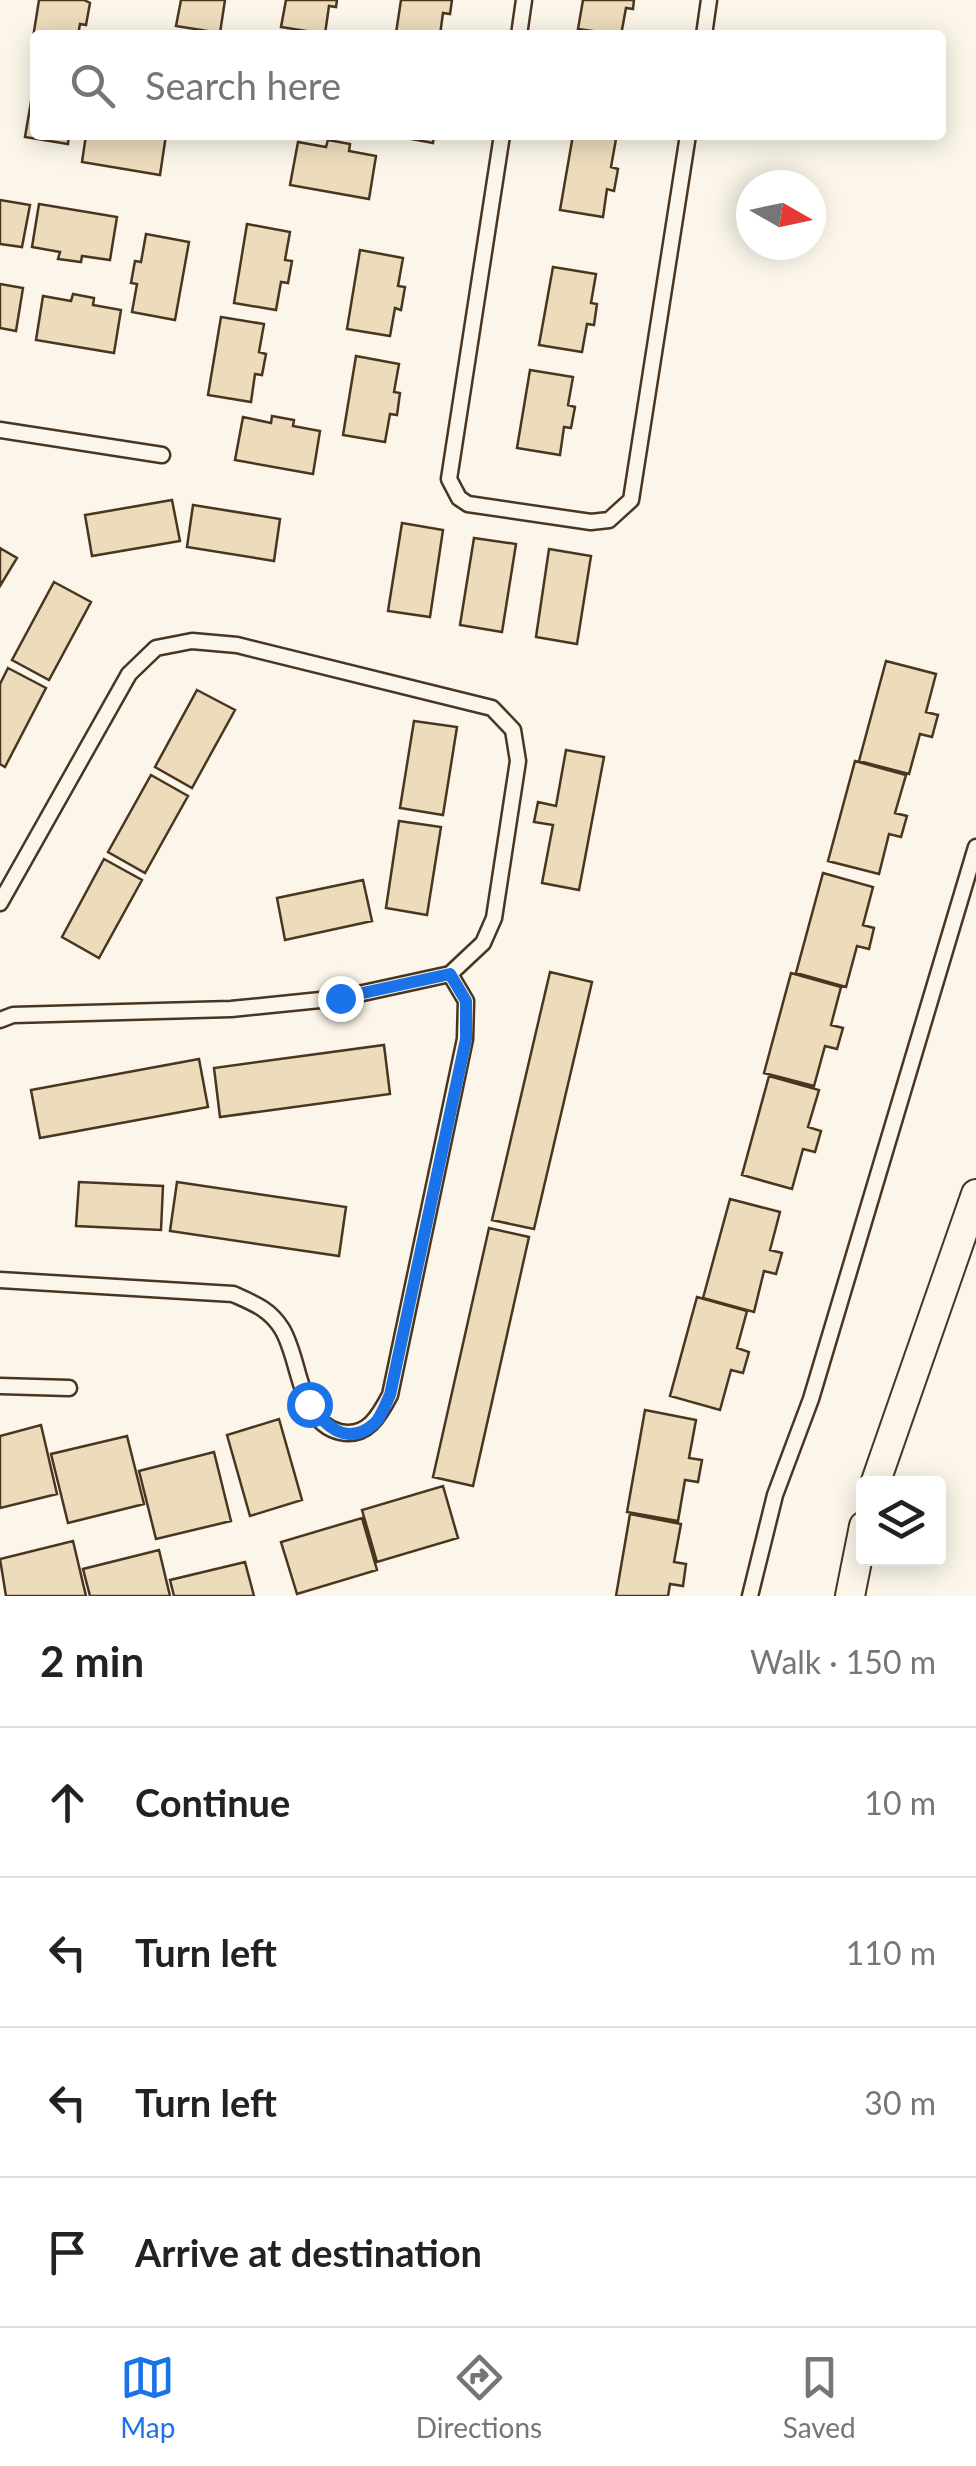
<!DOCTYPE html>
<html lang="en">
<head>
<meta charset="utf-8">
<style>
  :root { --surface:#fff; --page:#f6f6f6; --text:#222; --muted:#767676; --line:#e0e0e0; --accent:#1a73e8 }
  body { margin:0; font-family:Lato,sans-serif; background:var(--page); color:var(--text) }
  .controls { position:absolute; right:30px; bottom:30px; display:grid; overflow:hidden; border-radius:10px; box-shadow:0 5px 25px #0003 }
  .controls button { width:90px; height:90px; display:grid; place-items:center; padding:0; border:0; border-bottom:2px solid var(--line); background:var(--surface); color:var(--text); font:50px sans-serif }
  .compass { position:absolute; left:736px; top:170px; width:90px; height:90px; border-radius:50%; background:var(--surface); box-shadow:0 5px 25px #0003; rotate:99deg }
  .stop { position:absolute; width:30px; height:30px; margin:-22px; border:8px solid #1a73e8; border-radius:50%; background:#fff }
  .stop.end { background:#1a73e8; border-color:#fff; box-shadow:0 2px 10px #0008 }
  .list { margin:0; padding:0; list-style:none }
  h2 { display:flex; justify-content:space-between; align-items:center; height:130px; margin:0; padding:0 40px; font-size:42px }
  h2 small { font-size:32px; font-weight:400; color:var(--muted) }
  .list li { display:grid; grid-template-columns:65px 1fr auto; gap:30px; align-items:center; box-sizing:border-box; height:150px; padding:0 40px; border-top:2px solid var(--line) }
  .list b { display:block; font-size:38px; white-space:nowrap }
  .list em { font-size:32px; font-style:normal; color:var(--muted) }
  .icon { flex:none; width:55px; height:55px; fill:none; stroke:currentColor; stroke-width:2; stroke-linecap:round; stroke-linejoin:round }
  .map { position:relative; flex:none; width:976px; height:1596px; overflow:hidden }
  .search { position:absolute; background:var(--surface); box-shadow:0 5px 25px #0003; left:30px; right:30px; top:30px; height:110px; display:flex; align-items:center; gap:25px; box-sizing:border-box; padding:0 35px; border-radius:10px; color:var(--muted); font-size:38px }
  .sheet { height:730px; background:var(--surface) }
  nav { display:flex; justify-content:space-around; align-items:center; box-sizing:border-box; height:140px; border-top:2px solid var(--line); background:var(--surface); font-size:28px; color:var(--muted) }
  nav a { display:grid; justify-items:center; gap:5px }
  nav .on { color:var(--accent) }
  .map>svg:first-child { display:block }
  .building { fill:#ecdcbc; stroke:#4a3520; stroke-width:2.5 }
  .lines { fill:none; stroke-linecap:round; stroke-linejoin:round }
  .lane-casing { stroke:#4a3520; stroke-width:19 }
  .street-casing { stroke:#4a3520; stroke-width:32 }
  .lane { stroke:#fbf6e9; stroke-width:14 }
  .street { stroke:#fbf6e9; stroke-width:28 }
  .route { stroke:#1a73e8; stroke-width:12 }
</style>
</head>
<body>
<div class="map">
<svg width="976" height="1596" viewBox="0 0 976 1596">
  <rect width="100%" height="100%" fill="#fbf6e9"/>
  <path class="building" d="M 39,0 L 84,0 L 90,3 L 86,25 L 80,24 L 78,35 L 35,35 L 35,45 L 32,44 Z
    M 181,0 L 225,0 L 220,33 L 176,26 Z
    M 286,0 L 337,0 L 336,7 L 329,6 L 325,34 L 281,27 Z
    M 401,0 L 452,0 L 450,14 L 443,13 L 440,35 L 396,33 Z
    M 583,0 L 634,0 L 633,9 L 626,8 L 621,35 L 578,29 Z
    M 35,78 L 35,135 L 69,135 L 68,144 L 25,137 Z
    M 86,135 L 166,135 L 160,175 L 82,162 Z
    M 390,135 L 434,135 L 433,143 Z
    M 573,135 L 616,139 L 611,167 L 618,169 L 614,191 L 607,189 L 603,217 L 560,210 Z
    M 328,140 L 350,144 L 349,151 L 376,156 L 369,199 L 290,185 L 298,142 L 326,147 Z
    M 0,200 L 30,205 L 22,247 L 0,244 Z
    M 39,204 L 117,217 L 110,260 L 82,256 L 81,262 L 58,259 L 60,252 L 32,247 Z
    M 247,224 L 290,232 L 285,260 L 292,261 L 288,283 L 281,282 L 276,310 L 234,303 Z
    M 146,234 L 189,242 L 175,320 L 132,312 L 137,284 L 131,283 L 135,261 L 141,262 Z
    M 360,250 L 403,258 L 398,286 L 405,287 L 401,310 L 395,308 L 390,336 L 347,329 Z
    M 553,267 L 596,274 L 591,303 L 597,304 L 594,325 L 587,324 L 582,352 L 539,345 Z
    M 0,284 L 23,288 L 16,331 L 0,328 Z
    M 73,294 L 94,298 L 93,305 L 121,310 L 114,353 L 36,340 L 43,296 L 71,301 Z
    M 221,317 L 264,324 L 259,352 L 266,354 L 262,375 L 255,374 L 251,402 L 208,395 Z
    M 356,356 L 399,364 L 394,392 L 400,393 L 397,415 L 390,414 L 385,442 L 343,435 Z
    M 530,370 L 573,377 L 568,405 L 575,407 L 571,428 L 564,427 L 560,455 L 517,448 Z
    M 272,416 L 294,420 L 293,426 L 320,431 L 313,474 L 235,460 L 243,417 L 271,423 Z
    M 172,500 L 180,541 L 92,556 L 85,515 Z
    M 193,505 L 280,519 L 274,561 L 187,547 Z
    M 402,523 L 443,530 L 430,617 L 388,611 Z
    M 474,538 L 516,544 L 502,632 L 460,625 Z
    M 0,548 L 17,558 L 0,586 Z
    M 549,549 L 591,556 L 577,644 L 536,637 Z
    M 54,582 L 91,602 L 49,680 L 12,660 Z
    M 886,661 L 936,674 L 926,712 L 938,715 L 932,737 L 920,734 L 909,774 L 859,761 Z
    M 8,668 L 46,688 L 5,767 L 0,764 L 0,684 Z
    M 197,690 L 235,710 L 192,788 L 155,767 Z
    M 414,721 L 457,727 L 443,815 L 400,808 Z
    M 566,750 L 604,757 L 579,890 L 542,883 L 553,825 L 534,822 L 538,802 L 556,806 Z
    M 855,761 L 906,775 L 895,813 L 907,816 L 901,837 L 889,834 L 879,874 L 828,861 Z
    M 151,775 L 188,796 L 145,873 L 108,852 Z
    M 399,821 L 441,827 L 427,915 L 386,908 Z
    M 104,859 L 142,880 L 99,958 L 62,937 Z
    M 823,873 L 873,887 L 863,925 L 874,928 L 869,949 L 857,946 L 846,987 L 796,973 Z
    M 363,880 L 372,921 L 285,940 L 277,898 Z
    M 550,972 L 592,982 L 534,1229 L 492,1220 Z
    M 791,973 L 841,987 L 831,1025 L 843,1028 L 837,1049 L 825,1046 L 814,1086 L 764,1073 Z
    M 384,1045 L 390,1094 L 220,1117 L 214,1068 Z
    M 199,1059 L 208,1107 L 40,1138 L 31,1090 Z
    M 769,1076 L 819,1090 L 808,1127 L 821,1131 L 815,1152 L 803,1149 L 792,1189 L 742,1175 Z
    M 79,1182 L 163,1186 L 161,1230 L 76,1226 Z
    M 177,1182 L 346,1207 L 339,1256 L 170,1231 Z
    M 730,1199 L 780,1212 L 770,1250 L 782,1253 L 776,1274 L 764,1271 L 754,1312 L 703,1298 Z
    M 489,1228 L 529,1237 L 473,1486 L 433,1477 Z
    M 697,1297 L 747,1311 L 737,1348 L 749,1352 L 743,1373 L 731,1370 L 720,1410 L 670,1396 Z
    M 645,1410 L 696,1420 L 689,1458 L 702,1460 L 698,1482 L 685,1480 L 678,1521 L 627,1512 Z
    M 279,1419 L 302,1500 L 250,1516 L 227,1435 Z
    M 41,1425 L 57,1494 L 0,1508 L 0,1436 Z
    M 127,1436 L 144,1504 L 68,1523 L 51,1454 Z
    M 214,1452 L 231,1521 L 156,1539 L 139,1471 Z
    M 443,1486 L 458,1538 L 377,1562 L 362,1510 Z
    M 630,1514 L 681,1524 L 674,1562 L 686,1564 L 683,1586 L 670,1584 L 668,1596 L 616,1596 Z
    M 362,1518 L 377,1570 L 297,1594 L 281,1542 Z
    M 73,1541 L 86,1596 L 6,1596 L 0,1559 Z
    M 159,1550 L 170,1596 L 90,1596 L 83,1569 Z
    M 245,1562 L 254,1596 L 174,1596 L 170,1580 Z"/>
  <g class="lines">
    <g class="lane-casing">
      <path id="lane" d="M 519,35 L 524,0
        M 704,35 L 709,0
        M 502,135 L 449,479 L 459,498 L 468,504 L 591,522 L 609,520 L 631,500 L 688,135
        M 0,430 L 162,455
        M 0,903 L 129,674 L 156,648 L 192,641 L 237,645 L 492,708 L 513,730 L 518,761 L 494,918 L 483,943 L 450,974 L 466,1001 L 465,1039 L 390,1395 C 379,1416 367,1438 340,1432 C 298,1422 301,1360 282,1329 C 270,1309 253,1303 233,1294 L 0,1280
        M 0,1020 L 13,1015 L 231,1009 L 340,998 L 450,974
        M 0,1386 L 69,1388
        M 750,1596 L 775,1495 L 811,1399 L 976,847"/>
    </g>
    <g class="street-casing">
      <path id="street" d="M 875,1484 L 976,1194
        M 850,1596 L 864,1526"/>
    </g>
    <use href="#lane" class="lane"/>
    <use href="#street" class="street"/>
  </g>
  <g class="lines">
    <path class="route" d="M 309,1404 C 326,1426 347,1448 375,1423 C 381,1417 386,1403 390,1395 L 466,1039 L 466,1001 L 450,974 L 340,998"/>
  </g>
</svg>
<div class="controls">
<button><svg class="icon" aria-label="layers" viewBox="0 0 24 24"><path d="M12 4l9 5-9 5-9-5zM3 14l9 5 9-5"/></svg></button>
</div>
<svg class="compass" viewBox="-18 -18 36 36"><path d="M0-13l5 13h-10z" fill="#e53935"/><path d="M0 13l5-13h-10z" fill="#767676"/></svg>
<div class="stop" style="left:309px;top:1404px"></div>
<div class="stop end" style="left:340px;top:998px"></div>
<div class="search"><svg class="icon" aria-label="search" viewBox="0 0 24 24"><circle cx="10" cy="10" r="6"/><path d="M15 15l6 6"/></svg>Search here</div>
</div>
<section class="sheet">
<h2>2 min<small>Walk · 150 m</small></h2>
<ul class="list">
<li><svg class="icon" aria-label="ahead" viewBox="0 0 24 24"><path d="M12 20V5M6 11l6-6 6 6"/></svg><div><b>Continue</b></div><em>10 m</em></li>
<li><svg class="icon" aria-label="left" viewBox="0 0 24 24"><path d="M17 20v-9H6M10 6l-5 5 5 5"/></svg><div><b>Turn left</b></div><em>110 m</em></li>
<li><svg class="icon" aria-label="left" viewBox="0 0 24 24"><path d="M17 20v-9H6M10 6l-5 5 5 5"/></svg><div><b>Turn left</b></div><em>30 m</em></li>
<li><svg class="icon" aria-label="arrive" viewBox="0 0 24 24"><path d="M6 21V4h12l-3 4 3 4H6"/></svg><div><b>Arrive at destination</b></div></li>
</ul>
</section>
<nav>
<a class="on"><svg class="icon" aria-label="map" viewBox="0 0 24 24"><path d="M3 6l6-2 6 2 6-2v14l-6 2-6-2-6 2zM9 4v14M15 6v14"/></svg>Map</a>
<a><svg class="icon" aria-label="directions" viewBox="0 0 24 24"><path d="M12 3l9 9-9 9-9-9zM9 14v-3h6M13 9l2 2-2 2"/></svg>Directions</a>
<a><svg class="icon" aria-label="saved" viewBox="0 0 24 24"><path d="M7 4h10v16l-5-4-5 4z"/></svg>Saved</a>
</nav>
</body>
</html>
